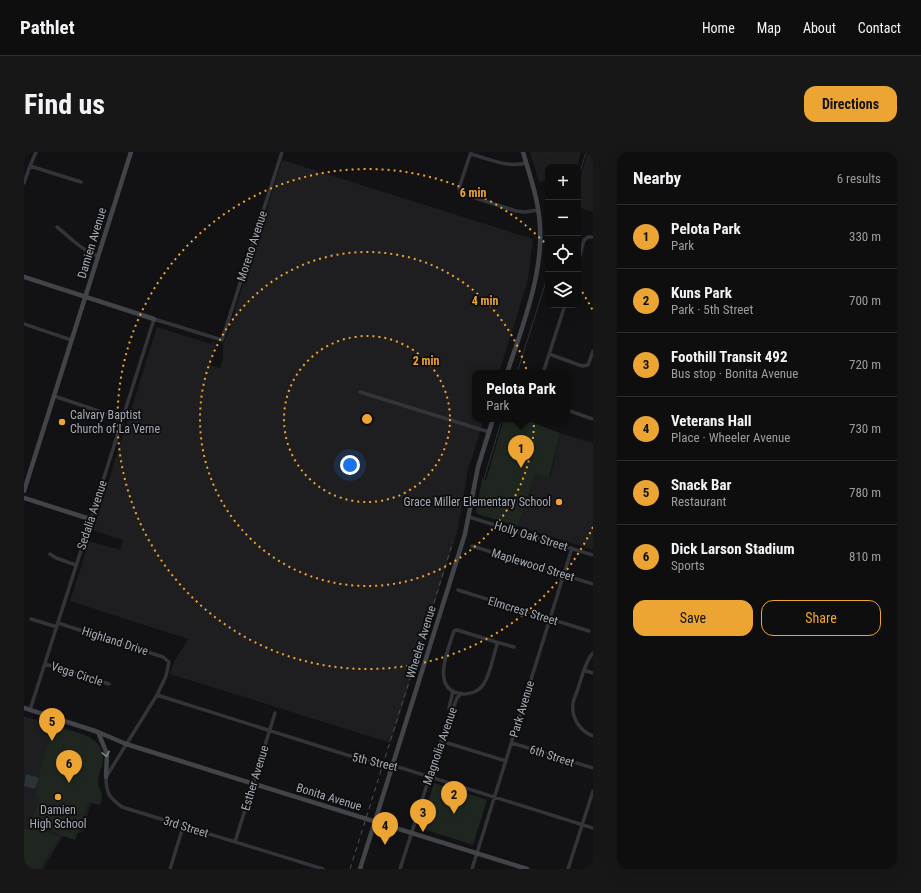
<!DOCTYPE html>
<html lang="en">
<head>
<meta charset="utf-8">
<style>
  :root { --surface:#0e0e0f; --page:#171718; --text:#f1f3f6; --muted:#9b9c9e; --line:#2e2e2f; --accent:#eca532 }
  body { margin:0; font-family:"Roboto Condensed",sans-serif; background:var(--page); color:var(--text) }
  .controls { position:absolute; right:12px; top:12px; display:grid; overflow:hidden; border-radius:8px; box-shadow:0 4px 16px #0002 }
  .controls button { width:36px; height:36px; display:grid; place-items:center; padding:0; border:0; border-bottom:1px solid var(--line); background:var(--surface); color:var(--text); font:20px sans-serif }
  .you { position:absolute; left:326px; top:313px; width:14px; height:14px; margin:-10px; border:3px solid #fff; border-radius:50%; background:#1a73e8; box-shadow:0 0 0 6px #1a73e833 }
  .badge { display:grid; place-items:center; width:26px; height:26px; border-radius:50%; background:var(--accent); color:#111; font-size:13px; font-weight:700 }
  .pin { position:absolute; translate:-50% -33px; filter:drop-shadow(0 1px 2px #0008) }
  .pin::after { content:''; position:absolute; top:21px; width:14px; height:12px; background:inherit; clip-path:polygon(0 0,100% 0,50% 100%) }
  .popup { position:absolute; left:448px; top:218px; width:98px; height:52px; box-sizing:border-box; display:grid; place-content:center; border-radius:8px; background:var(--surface); filter:drop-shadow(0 1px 3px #0005); font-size:13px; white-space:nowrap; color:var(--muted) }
  .popup b { font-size:15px; color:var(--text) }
  .popup::after { content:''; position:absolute; left:50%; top:100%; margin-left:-8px; border:8px solid transparent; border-top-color:var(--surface) }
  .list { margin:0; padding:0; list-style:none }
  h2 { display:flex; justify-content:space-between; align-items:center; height:52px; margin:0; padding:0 16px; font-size:17px }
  h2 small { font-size:13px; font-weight:400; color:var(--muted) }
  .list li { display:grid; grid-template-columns:26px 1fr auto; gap:12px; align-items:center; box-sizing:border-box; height:64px; padding:0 16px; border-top:1px solid var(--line) }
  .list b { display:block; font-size:15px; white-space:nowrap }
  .list p { margin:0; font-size:13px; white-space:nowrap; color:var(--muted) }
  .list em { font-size:13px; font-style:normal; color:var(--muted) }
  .actions { display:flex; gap:8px; padding:12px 16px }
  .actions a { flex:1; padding:9px 0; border:1px solid var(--accent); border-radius:12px; text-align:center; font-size:14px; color:var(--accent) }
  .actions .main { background:var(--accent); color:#111 }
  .icon { flex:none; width:22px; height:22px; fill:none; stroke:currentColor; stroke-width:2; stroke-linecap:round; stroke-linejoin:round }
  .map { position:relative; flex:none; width:569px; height:717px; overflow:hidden; border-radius:12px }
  header { display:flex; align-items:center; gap:24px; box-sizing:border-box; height:56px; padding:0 20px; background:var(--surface); border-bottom:1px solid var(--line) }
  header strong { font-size:19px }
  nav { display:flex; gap:22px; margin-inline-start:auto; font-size:14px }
  .intro { display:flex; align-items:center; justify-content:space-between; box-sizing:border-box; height:96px; padding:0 24px }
  h1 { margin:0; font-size:28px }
  .button { padding:10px 18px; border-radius:12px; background:var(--accent); color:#111; font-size:14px; font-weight:700 }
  main { display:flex; gap:24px; padding:0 24px }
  aside { flex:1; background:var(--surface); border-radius:12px; box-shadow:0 4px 16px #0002 }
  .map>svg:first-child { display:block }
  .built { fill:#1e1e21 }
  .green { fill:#1f261f }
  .water { fill:#2b3339 }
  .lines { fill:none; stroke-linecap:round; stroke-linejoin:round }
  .stream { stroke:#2b3339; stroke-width:1 }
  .street { stroke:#333439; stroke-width:3.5 }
  .secondary { stroke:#414449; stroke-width:4.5 }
  .rail { stroke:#4a4d52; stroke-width:1; stroke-dasharray:5 4; stroke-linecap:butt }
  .oneway { stroke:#81868f }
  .ring { fill:none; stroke:#eca532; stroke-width:2; stroke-dasharray:2 4 }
  .poi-dot { fill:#eca532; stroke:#0d0d0f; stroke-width:1.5 }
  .labels { text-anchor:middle; stroke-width:3.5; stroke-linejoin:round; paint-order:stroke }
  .street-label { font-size:12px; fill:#a4aab4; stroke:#0d0d0f }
  .poi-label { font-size:12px; fill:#a4aab4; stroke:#0d0d0f; text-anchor:start }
  .centre { fill:#eca532; stroke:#0d0d0f; stroke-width:2 }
  .ring-label { font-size:12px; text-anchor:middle; font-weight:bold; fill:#eca532; stroke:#0d0d0f; stroke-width:3.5; stroke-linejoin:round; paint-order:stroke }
</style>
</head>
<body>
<header>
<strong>Pathlet</strong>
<nav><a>Home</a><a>Map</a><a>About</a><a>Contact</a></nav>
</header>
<div class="intro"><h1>Find us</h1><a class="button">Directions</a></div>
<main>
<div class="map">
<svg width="569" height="717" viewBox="0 0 569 717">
  <rect width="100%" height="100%" fill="#121214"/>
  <path class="built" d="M 506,0 L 557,0 L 553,15 L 524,15 L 524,27 L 515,30 Z
    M 564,0 L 569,0 L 569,60 L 554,55 L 554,32 Z
    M 258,8 L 509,87 L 504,128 L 475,221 L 451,221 L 451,267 L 460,267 L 444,318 L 434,377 L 367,591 L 146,522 L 150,510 L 164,487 L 46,449 L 65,389 L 96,398 L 99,388 L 69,378 L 133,175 L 187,192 L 188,190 L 190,190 L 192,193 L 186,213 L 196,216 L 199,206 L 199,191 L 204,181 Z
    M 536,281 L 569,291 L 569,398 L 494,374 L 511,322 L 526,326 Z
    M 0,564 L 65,585 L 74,591 L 78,602 L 78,610 L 59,680 L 39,684 L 19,717 L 0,717 Z"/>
  <path class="green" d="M 480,267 L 499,267 L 536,281 L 525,326 L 511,322 L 494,374 L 453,362 L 452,359 L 458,327 L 462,328 Z
    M 30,574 C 46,579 78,582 79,605 C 80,613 74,621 74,630 C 75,641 81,640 76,653 L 64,650 L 51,688 L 39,684 L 8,668 L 15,646 L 11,644 L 16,626 L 15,623 Z
    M 410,631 L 463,648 L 449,693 L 396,676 Z
    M 10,676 L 19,678 L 35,686 L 15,717 L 0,717 L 0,677 Z"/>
  <path class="water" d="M 2,622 L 15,626 L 11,637 L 0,634 Z"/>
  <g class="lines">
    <path class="stream" d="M 554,27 L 562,0
      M 493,221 L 524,123
      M 460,327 L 478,267"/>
    <path class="street" d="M 447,0 L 435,36 L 436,41 L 492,59 L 501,60 L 514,58
      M 447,2 C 465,7 483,16 502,11
      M 6,14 L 57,30
      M 0,31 L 6,14 L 12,0
      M 33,75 C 47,86 57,98 74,104
      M 554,111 L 560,88 L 564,85 L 569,85
      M 0,172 L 47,188
      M 525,202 L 558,214 L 564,213 L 569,199
      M 519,221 L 541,153
      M 336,240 L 465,280
      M 30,244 L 98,267
      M 543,258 L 569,267
      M 445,365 L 569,403
      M 448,394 L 569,432
      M 26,402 L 32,406 L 52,413
      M 434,438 L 565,479
      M 7,467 L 33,475
      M 34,471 L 139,505 L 145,510 L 142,524 L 133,543 L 82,625 C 82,642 85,645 98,655 L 299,717
      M 433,478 L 472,490 L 473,493 C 469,504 466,524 459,533 C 455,539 447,542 440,542 C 405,540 424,498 430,479 Z
      M 472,490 L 490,495
      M 569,501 C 561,510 559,522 555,533 C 554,539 550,545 549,551 C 547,566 556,579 569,584
      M 21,512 L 85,532
      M 560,518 L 569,521
      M 133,543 L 342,609 L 359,611 L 368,613 L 569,676
      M 6,558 C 48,428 89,297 130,167 L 198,188 L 258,0
      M 427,558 L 425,556 L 429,539
      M 417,589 L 482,609
      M 488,591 L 569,616
      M 211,690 L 251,561
      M 146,717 L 159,675
      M 376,717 L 427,558 L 429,557 L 433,546 L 437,542
      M 448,717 L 548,396
      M 544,717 L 569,639"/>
    <path class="secondary" d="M 0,125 L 130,167
      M 483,221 C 498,176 519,122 516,75 C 515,49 506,24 499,0
      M 0,339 L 107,0
      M 0,346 L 66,367
      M 0,556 L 74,580 L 102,592 L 503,717
      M 74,580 L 83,602 L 82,625
      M 336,717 L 441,382 L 454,315 L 469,267"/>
    <path class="rail" d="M 326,717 L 429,390"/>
  </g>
  <defs><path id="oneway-chevron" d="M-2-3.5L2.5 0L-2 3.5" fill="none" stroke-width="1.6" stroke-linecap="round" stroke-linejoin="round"/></defs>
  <use class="oneway" href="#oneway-chevron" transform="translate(82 602) rotate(78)"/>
  <g class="ring">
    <circle cx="343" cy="267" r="83"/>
    <circle cx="343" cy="267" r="167"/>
    <path d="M569 375A250 250 0 1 1 523 93M555 135A250 250 0 0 1 569 159"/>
  </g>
  <g class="poi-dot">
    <circle cx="38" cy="270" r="4"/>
    <circle cx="535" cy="350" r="4"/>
    <circle cx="34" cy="645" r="4"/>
  </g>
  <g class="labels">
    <g class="street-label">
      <text transform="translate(68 91) rotate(-73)" y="4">Damien Avenue</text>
      <text transform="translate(228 94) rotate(-72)" y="4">Moreno Avenue</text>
      <text transform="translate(68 363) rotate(-72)" y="4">Sedalia Avenue</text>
      <text transform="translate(507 384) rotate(17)" y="4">Holly Oak Street</text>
      <text transform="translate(509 413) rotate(17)" y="4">Maplewood Street</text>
      <text transform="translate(499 459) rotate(17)" y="4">Elmcrest Street</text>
      <text transform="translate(91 489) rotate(18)" y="4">Highland Drive</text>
      <text transform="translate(397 490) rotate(-73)" y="4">Wheeler Avenue</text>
      <text transform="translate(53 522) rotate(18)" y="4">Vega Circle</text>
      <text transform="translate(498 557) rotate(-73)" y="4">Park Avenue</text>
      <text transform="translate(416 594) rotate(-71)" y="4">Magnolia Avenue</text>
      <text transform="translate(528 604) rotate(18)" y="4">6th Street</text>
      <text transform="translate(351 610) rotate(13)" y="4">5th Street</text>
      <text transform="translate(231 626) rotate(-73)" y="4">Esther Avenue</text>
      <text transform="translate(305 645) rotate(17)" y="4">Bonita Avenue</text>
      <text transform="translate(162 675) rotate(17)" y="4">3rd Street</text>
    </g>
    <g class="poi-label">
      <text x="46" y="267">Calvary Baptist<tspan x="46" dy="14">Church of La Verne</tspan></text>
      <text x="527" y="354" text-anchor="end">Grace Miller Elementary School</text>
      <text x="34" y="662" text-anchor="middle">Damien<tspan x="34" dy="14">High School</tspan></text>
    </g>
  </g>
  <circle cx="343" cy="267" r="6" class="centre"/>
  <g class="ring-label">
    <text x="449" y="45">6 min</text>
    <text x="461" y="153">4 min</text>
    <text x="402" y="213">2 min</text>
  </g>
</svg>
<div class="controls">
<button>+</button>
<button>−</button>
<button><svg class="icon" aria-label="locate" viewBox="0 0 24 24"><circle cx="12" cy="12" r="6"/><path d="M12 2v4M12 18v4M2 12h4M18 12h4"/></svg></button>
<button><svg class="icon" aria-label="layers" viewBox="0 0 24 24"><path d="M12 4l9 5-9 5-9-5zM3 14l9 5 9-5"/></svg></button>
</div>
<div class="you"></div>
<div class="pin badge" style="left:497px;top:316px">1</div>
<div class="popup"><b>Pelota Park</b>Park</div>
<div class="pin badge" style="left:430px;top:662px">2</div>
<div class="pin badge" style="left:399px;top:680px">3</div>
<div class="pin badge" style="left:361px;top:693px">4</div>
<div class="pin badge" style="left:28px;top:589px">5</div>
<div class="pin badge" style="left:45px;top:631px">6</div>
</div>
<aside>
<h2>Nearby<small>6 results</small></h2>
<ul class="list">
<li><span class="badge">1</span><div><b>Pelota Park</b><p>Park</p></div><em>330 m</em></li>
<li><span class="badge">2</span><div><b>Kuns Park</b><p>Park · 5th Street</p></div><em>700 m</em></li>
<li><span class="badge">3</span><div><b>Foothill Transit 492</b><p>Bus stop · Bonita Avenue</p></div><em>720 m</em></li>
<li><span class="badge">4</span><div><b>Veterans Hall</b><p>Place · Wheeler Avenue</p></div><em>730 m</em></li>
<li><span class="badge">5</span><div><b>Snack Bar</b><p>Restaurant</p></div><em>780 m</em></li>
<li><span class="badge">6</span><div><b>Dick Larson Stadium</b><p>Sports</p></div><em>810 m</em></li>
</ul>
<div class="actions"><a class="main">Save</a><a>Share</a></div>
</aside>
</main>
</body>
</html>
